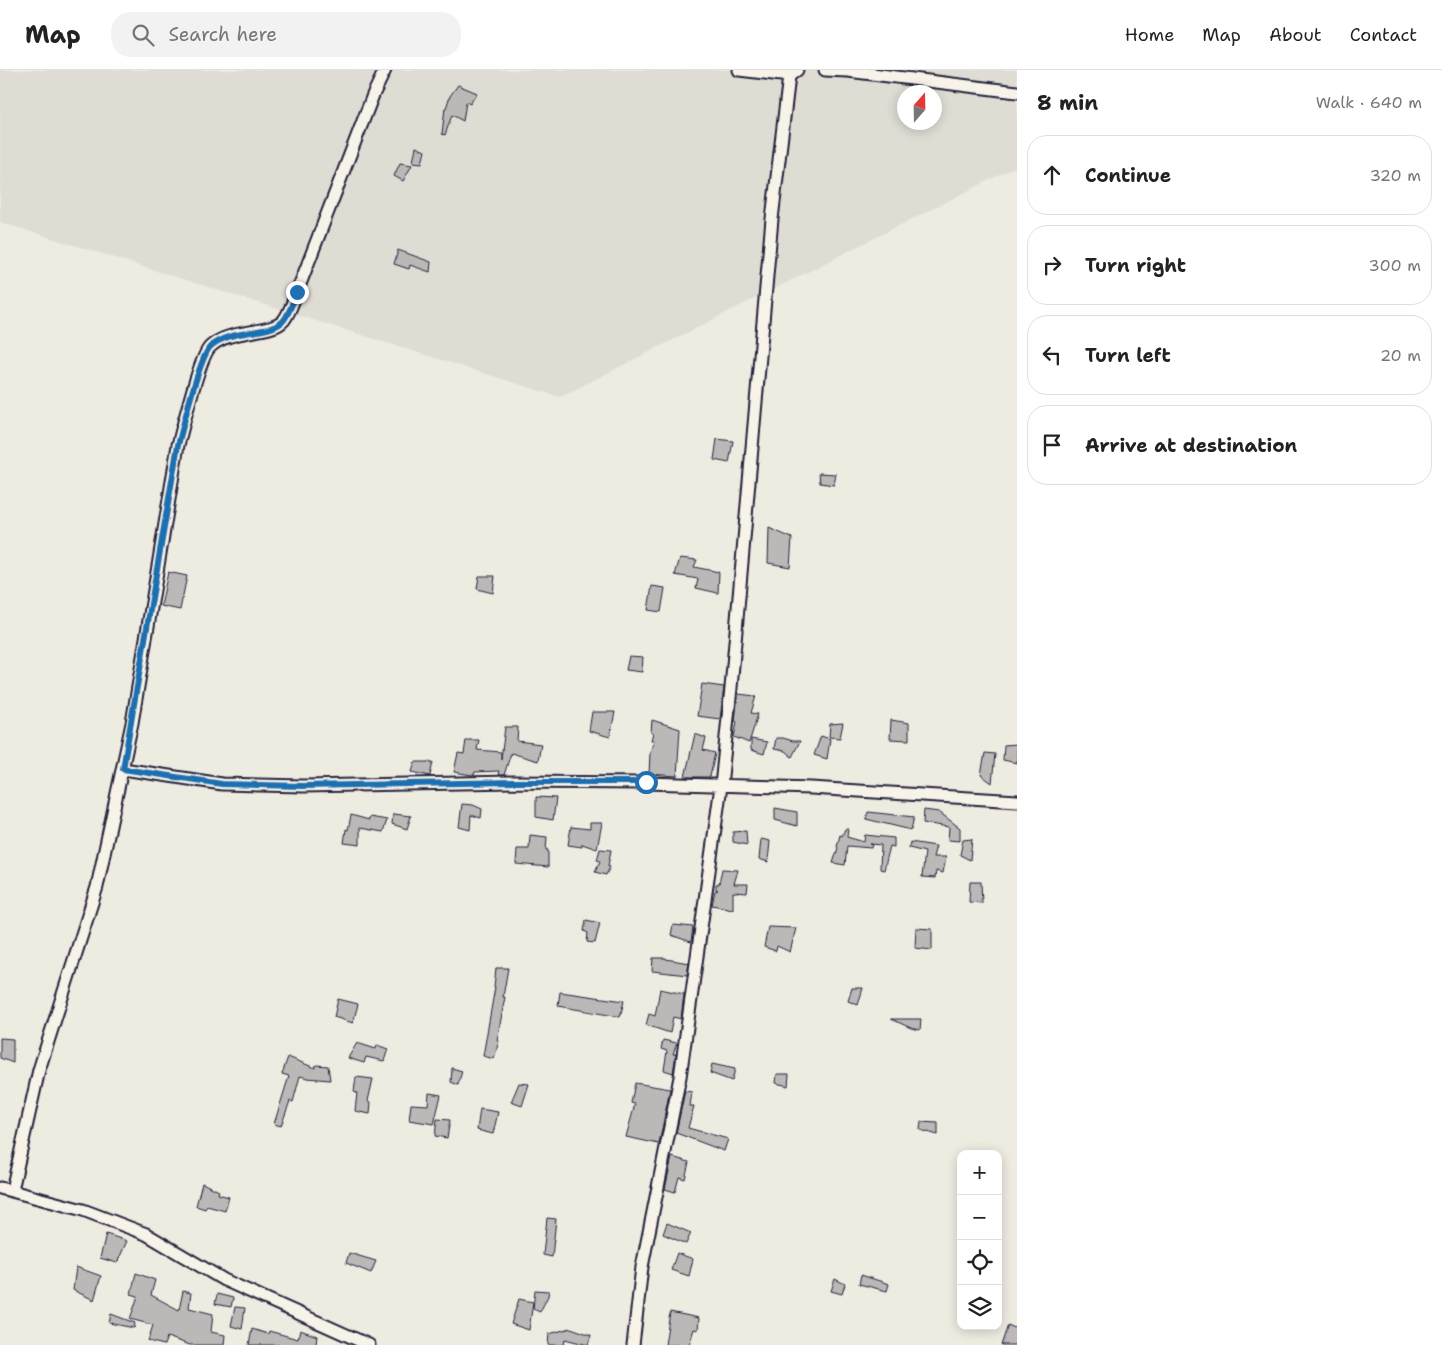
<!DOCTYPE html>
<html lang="en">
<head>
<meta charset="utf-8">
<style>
  :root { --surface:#fff; --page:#f2f2f2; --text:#222; --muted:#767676; --line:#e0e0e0 }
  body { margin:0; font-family:"Shantell Sans",sans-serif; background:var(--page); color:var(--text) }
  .controls { position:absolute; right:15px; bottom:15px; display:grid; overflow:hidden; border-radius:10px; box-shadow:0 2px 12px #0003 }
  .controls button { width:45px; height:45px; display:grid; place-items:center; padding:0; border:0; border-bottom:1px solid var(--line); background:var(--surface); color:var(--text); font:25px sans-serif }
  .compass { position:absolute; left:897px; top:15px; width:45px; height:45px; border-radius:50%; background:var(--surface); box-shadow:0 2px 12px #0003; rotate:20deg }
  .stop { position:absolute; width:15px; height:15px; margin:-11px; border:4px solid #1f6fb2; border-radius:50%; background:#fff }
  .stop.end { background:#1f6fb2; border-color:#fff; box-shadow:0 1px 5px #0008 }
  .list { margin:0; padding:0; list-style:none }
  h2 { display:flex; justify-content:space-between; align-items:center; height:65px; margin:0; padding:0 20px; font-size:21px }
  h2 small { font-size:16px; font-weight:400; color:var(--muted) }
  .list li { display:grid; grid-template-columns:32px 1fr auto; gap:15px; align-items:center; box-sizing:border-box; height:80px; margin:0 10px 10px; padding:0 10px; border:1px solid var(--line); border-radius:20px }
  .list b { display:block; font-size:19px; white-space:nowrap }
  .list em { font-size:16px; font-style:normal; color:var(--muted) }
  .icon { flex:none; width:28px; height:28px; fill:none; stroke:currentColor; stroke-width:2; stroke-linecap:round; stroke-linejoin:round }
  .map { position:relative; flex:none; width:1017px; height:1275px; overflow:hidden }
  header { display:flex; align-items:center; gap:30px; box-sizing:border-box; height:70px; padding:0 25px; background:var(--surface); border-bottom:1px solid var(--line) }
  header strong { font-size:24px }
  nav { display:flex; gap:28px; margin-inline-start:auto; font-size:18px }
  .search { width:350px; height:45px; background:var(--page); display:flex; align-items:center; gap:12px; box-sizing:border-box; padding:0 18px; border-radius:20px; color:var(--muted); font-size:19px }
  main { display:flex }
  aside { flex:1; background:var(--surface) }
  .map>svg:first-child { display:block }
  .built { fill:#dfdcd4; fill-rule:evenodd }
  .building { fill:#bbb8b7; stroke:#22223b }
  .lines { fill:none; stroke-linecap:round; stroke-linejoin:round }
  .minor-casing { stroke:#22223b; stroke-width:15 }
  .minor { stroke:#f7f3e8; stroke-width:11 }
  .route { stroke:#1f6fb2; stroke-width:6 }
</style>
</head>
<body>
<header>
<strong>Map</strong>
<div class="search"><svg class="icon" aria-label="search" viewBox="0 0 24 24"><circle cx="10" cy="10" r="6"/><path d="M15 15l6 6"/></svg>Search here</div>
<nav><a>Home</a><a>Map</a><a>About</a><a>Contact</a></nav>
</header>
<main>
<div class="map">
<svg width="1017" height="1275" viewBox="0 0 1017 1275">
  <rect width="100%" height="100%" fill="#eeebe1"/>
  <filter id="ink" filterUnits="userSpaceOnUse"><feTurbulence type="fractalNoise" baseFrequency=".02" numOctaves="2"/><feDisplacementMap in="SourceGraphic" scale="10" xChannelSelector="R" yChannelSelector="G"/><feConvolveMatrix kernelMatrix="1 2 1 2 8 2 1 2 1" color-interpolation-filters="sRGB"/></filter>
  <g filter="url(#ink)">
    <path class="built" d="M 0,0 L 1017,0 L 1017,96 L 560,327 L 0,152 ZM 904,22 L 934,22 L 934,52 L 904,52 Z"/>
    <path class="building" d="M 458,15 L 477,23 L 470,34 L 466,32 L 463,51 L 452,45 L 445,65 L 442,64 L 445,38 L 446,38 L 450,26 Z
      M 416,77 L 425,81 L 422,93 L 413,92 Z
      M 400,93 L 412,95 L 403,111 L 394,106 Z
      M 398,180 L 431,192 L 430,202 L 410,195 L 409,199 L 394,194 Z
      M 717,369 L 733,371 L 729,393 L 714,390 Z
      M 819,403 L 836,404 L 834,415 L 820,413 Z
      M 769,458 L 792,468 L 790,497 L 768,493 Z
      M 680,488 L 697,490 L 694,497 L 719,502 L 718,523 L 696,518 L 698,509 L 675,505 Z
      M 168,502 L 187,506 L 180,540 L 161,536 Z
      M 479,506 L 495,506 L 493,523 L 477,519 Z
      M 652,516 L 665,518 L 661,542 L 648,540 Z
      M 629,586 L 643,587 L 642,602 L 626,600 Z
      M 702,614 L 724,617 L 720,649 L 697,646 Z
      M 738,624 L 756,626 L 751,643 L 758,644 L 749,673 L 734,667 L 737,652 L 735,651 Z
      M 592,642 L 615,642 L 610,667 L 589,661 Z
      M 652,650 L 680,659 L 677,706 L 649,704 L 650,683 L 654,670 L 651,670 L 653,663 L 651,663 Z
      M 891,650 L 909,653 L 909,670 L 890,669 Z
      M 843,653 L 840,668 L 829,667 L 830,654 Z
      M 505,657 L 518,657 L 517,671 L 541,674 L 538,691 L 511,683 L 504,705 L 498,705 L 499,701 L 475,702 L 474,705 L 472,705 L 454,702 L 458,683 L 464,684 L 466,670 L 479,670 L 477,680 L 501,682 L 501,689 Z
      M 695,664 L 706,668 L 703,680 L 715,683 L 710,707 L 685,707 Z
      M 821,666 L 830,669 L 827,689 L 814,685 Z
      M 776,668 L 783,668 L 793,671 L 800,671 L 792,687 L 785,681 L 774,679 Z
      M 751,669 L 767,672 L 764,684 L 751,680 Z
      M 1017,674 L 1017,693 L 1003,690 L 1004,675 Z
      M 985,683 L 995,684 L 992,713 L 981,705 Z
      M 415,692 L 433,692 L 430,706 L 412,702 Z
      M 536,727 L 556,728 L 553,750 L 536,747 Z
      M 462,734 L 473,735 L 482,739 L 481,748 L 471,745 L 470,760 L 459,757 Z
      M 775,738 L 797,742 L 797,756 L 775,750 Z
      M 924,740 L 939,742 L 960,758 L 960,771 L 948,770 L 949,757 L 923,753 Z
      M 868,742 L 914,747 L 911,760 L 866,749 Z
      M 393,744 L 411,746 L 407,759 L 392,754 Z
      M 351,745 L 369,750 L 370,747 L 387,750 L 383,762 L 360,758 L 360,775 L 344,773 L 346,759 L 348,760 Z
      M 590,753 L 602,753 L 597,779 L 582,774 L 582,777 L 568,775 L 571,757 L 590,759 Z
      M 845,759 L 848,759 L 847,767 L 864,772 L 865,765 L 894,768 L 894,777 L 890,776 L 884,800 L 880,799 L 881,775 L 870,774 L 872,774 L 871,778 L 847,776 L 845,795 L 833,793 L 838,778 L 837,777 L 840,765 L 842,766 Z
      M 746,761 L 747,775 L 733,772 L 733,762 Z
      M 530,765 L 547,767 L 546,780 L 548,780 L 548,797 L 516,794 L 517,779 L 529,779 Z
      M 761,769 L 770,771 L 768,792 L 759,789 Z
      M 972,769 L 970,790 L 960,785 L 963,770 Z
      M 910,772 L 936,776 L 933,787 L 946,787 L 943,803 L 936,801 L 935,808 L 922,807 L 925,782 L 909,778 Z
      M 600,779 L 611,780 L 608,796 L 610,797 L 606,805 L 595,802 L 600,791 L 597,790 Z
      M 722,799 L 738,800 L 734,814 L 748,814 L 747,823 L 733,822 L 733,839 L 712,835 L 715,821 L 718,820 L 716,820 L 716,814 L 719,814 Z
      M 970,812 L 981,812 L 982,833 L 969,832 Z
      M 586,850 L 600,853 L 595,873 L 587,872 L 588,863 L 584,861 Z
      M 673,855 L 693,857 L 691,872 L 671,865 Z
      M 768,857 L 796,858 L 790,882 L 777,876 L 776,881 L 764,877 Z
      M 916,858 L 932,859 L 932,880 L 915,878 Z
      M 653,888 L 666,888 L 666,889 L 689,893 L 687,905 L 652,901 Z
      M 496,898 L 508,898 L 503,927 L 505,927 L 497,971 L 499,971 L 494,989 L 483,986 L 495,917 L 494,917 Z
      M 852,918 L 863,918 L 858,935 L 848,931 Z
      M 660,919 L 684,924 L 681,949 L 673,947 L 670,963 L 646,955 L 649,944 L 655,946 Z
      M 560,922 L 624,931 L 620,947 L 558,936 Z
      M 338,929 L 358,934 L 353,953 L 334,947 Z
      M 891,949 L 921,949 L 920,960 L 911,958 Z
      M 0,968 L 13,969 L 13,993 L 0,988 Z
      M 663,970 L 677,973 L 673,984 L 676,984 L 673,1003 L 664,1000 L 667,981 L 661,979 Z
      M 357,973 L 376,979 L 377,975 L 388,979 L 384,991 L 366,987 L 364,993 L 348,988 Z
      M 288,987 L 315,998 L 316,995 L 328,996 L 330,1010 L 307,1008 L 300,1006 L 293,1032 L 290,1031 L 281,1056 L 274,1054 L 289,1006 L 282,1004 Z
      M 712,994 L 735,999 L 732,1011 L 710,1003 Z
      M 452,998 L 462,1001 L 458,1015 L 451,1012 Z
      M 777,1004 L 789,1004 L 788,1016 L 776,1013 Z
      M 356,1007 L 373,1009 L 368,1031 L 371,1032 L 370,1044 L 355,1041 L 357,1023 L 354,1022 Z
      M 519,1013 L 529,1014 L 522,1036 L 511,1032 Z
      M 635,1013 L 670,1019 L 659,1074 L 626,1067 L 635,1034 L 631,1033 Z
      M 685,1021 L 692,1022 L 690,1036 L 694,1036 L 688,1058 L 728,1069 L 724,1081 L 676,1063 Z
      M 429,1023 L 441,1025 L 434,1054 L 409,1050 L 411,1034 L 428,1035 Z
      M 480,1039 L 498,1042 L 493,1064 L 477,1060 Z
      M 437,1049 L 450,1050 L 447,1068 L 435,1066 Z
      M 921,1052 L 938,1053 L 938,1065 L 920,1060 Z
      M 672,1087 L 689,1092 L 685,1109 L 679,1107 L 675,1122 L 665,1119 Z
      M 202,1113 L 219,1121 L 218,1124 L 229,1127 L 225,1141 L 207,1136 L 205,1139 L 196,1136 Z
      M 547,1148 L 556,1149 L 552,1187 L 543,1185 Z
      M 667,1153 L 691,1163 L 686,1174 L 663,1164 Z
      M 106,1164 L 127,1171 L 117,1193 L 100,1188 Z
      M 349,1183 L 376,1191 L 371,1203 L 346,1193 Z
      M 677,1183 L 693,1189 L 689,1206 L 671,1200 Z
      M 76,1197 L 101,1206 L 94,1230 L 73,1220 Z
      M 136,1203 L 155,1210 L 151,1225 L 179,1240 L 183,1221 L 191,1223 L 189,1238 L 213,1244 L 211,1262 L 225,1265 L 224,1275 L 190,1275 L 167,1267 L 164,1275 L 148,1271 L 153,1255 L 130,1249 L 138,1226 L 131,1224 Z
      M 861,1205 L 889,1214 L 887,1221 L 859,1214 Z
      M 835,1209 L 845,1214 L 842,1224 L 831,1221 Z
      M 535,1220 L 549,1221 L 548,1226 L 540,1242 L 533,1239 Z
      M 217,1224 L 233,1228 L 231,1237 L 215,1234 Z
      M 519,1229 L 533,1232 L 529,1260 L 511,1254 Z
      M 235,1237 L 245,1238 L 242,1259 L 231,1256 Z
      M 670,1242 L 699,1248 L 698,1260 L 694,1259 L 689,1275 L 665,1275 Z
      M 111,1244 L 135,1253 L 134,1258 L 109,1253 Z
      M 1008,1255 L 1017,1259 L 1017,1275 L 1001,1275 Z
      M 571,1258 L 591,1265 L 588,1275 L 565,1269 L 564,1275 L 548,1275 L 549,1264 Z
      M 252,1259 L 268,1264 L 269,1261 L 298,1269 L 300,1260 L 317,1266 L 316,1275 L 249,1275 Z"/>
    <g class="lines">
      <g class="minor-casing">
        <path id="minor" d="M 739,0 L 789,6 L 797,0
          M 825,0 L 848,1 L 1017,22
          M 123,699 L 222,714 L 303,716 L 513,712 L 646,713 L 811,718 L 1017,731
          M 0,1118 L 83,1140 L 146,1164 L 224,1210 L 369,1275
          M 12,1120 L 39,1000 L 97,817 L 132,653 L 178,375 C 183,357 199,288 210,277 C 229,258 272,265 284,250 C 290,242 293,231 297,222 L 373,25 L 385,0
          M 633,1275 L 642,1197 L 680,1007 L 721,716 L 731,618 L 772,149 L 789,6"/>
      </g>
      <use href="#minor" class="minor"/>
    </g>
  </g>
  <g class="lines" filter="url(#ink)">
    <path class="route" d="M 297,222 C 293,231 290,242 284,250 C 272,266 229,258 210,277 C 199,289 183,357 178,375 L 123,699 L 222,714 L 303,716 L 513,712 L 646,712"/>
  </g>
</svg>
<div class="controls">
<button>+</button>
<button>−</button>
<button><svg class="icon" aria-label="locate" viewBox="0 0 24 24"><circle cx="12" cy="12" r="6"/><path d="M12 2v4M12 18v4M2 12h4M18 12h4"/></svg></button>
<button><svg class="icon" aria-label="layers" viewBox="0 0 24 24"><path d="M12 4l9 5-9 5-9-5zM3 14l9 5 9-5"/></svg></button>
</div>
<svg class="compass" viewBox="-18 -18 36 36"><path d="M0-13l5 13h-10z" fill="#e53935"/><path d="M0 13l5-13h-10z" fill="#767676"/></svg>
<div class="stop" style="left:646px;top:712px"></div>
<div class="stop end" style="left:297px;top:222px"></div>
</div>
<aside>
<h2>8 min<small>Walk · 640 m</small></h2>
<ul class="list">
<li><svg class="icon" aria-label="ahead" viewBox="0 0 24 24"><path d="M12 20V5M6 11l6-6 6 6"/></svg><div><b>Continue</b></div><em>320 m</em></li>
<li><svg class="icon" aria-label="right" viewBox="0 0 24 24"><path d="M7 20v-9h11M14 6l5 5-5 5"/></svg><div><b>Turn right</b></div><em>300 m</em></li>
<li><svg class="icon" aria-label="left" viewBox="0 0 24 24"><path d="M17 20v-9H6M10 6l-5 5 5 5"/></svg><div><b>Turn left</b></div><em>20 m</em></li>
<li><svg class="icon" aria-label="arrive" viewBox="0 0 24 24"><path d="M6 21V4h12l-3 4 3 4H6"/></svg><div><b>Arrive at destination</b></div></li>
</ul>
</aside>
</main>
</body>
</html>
